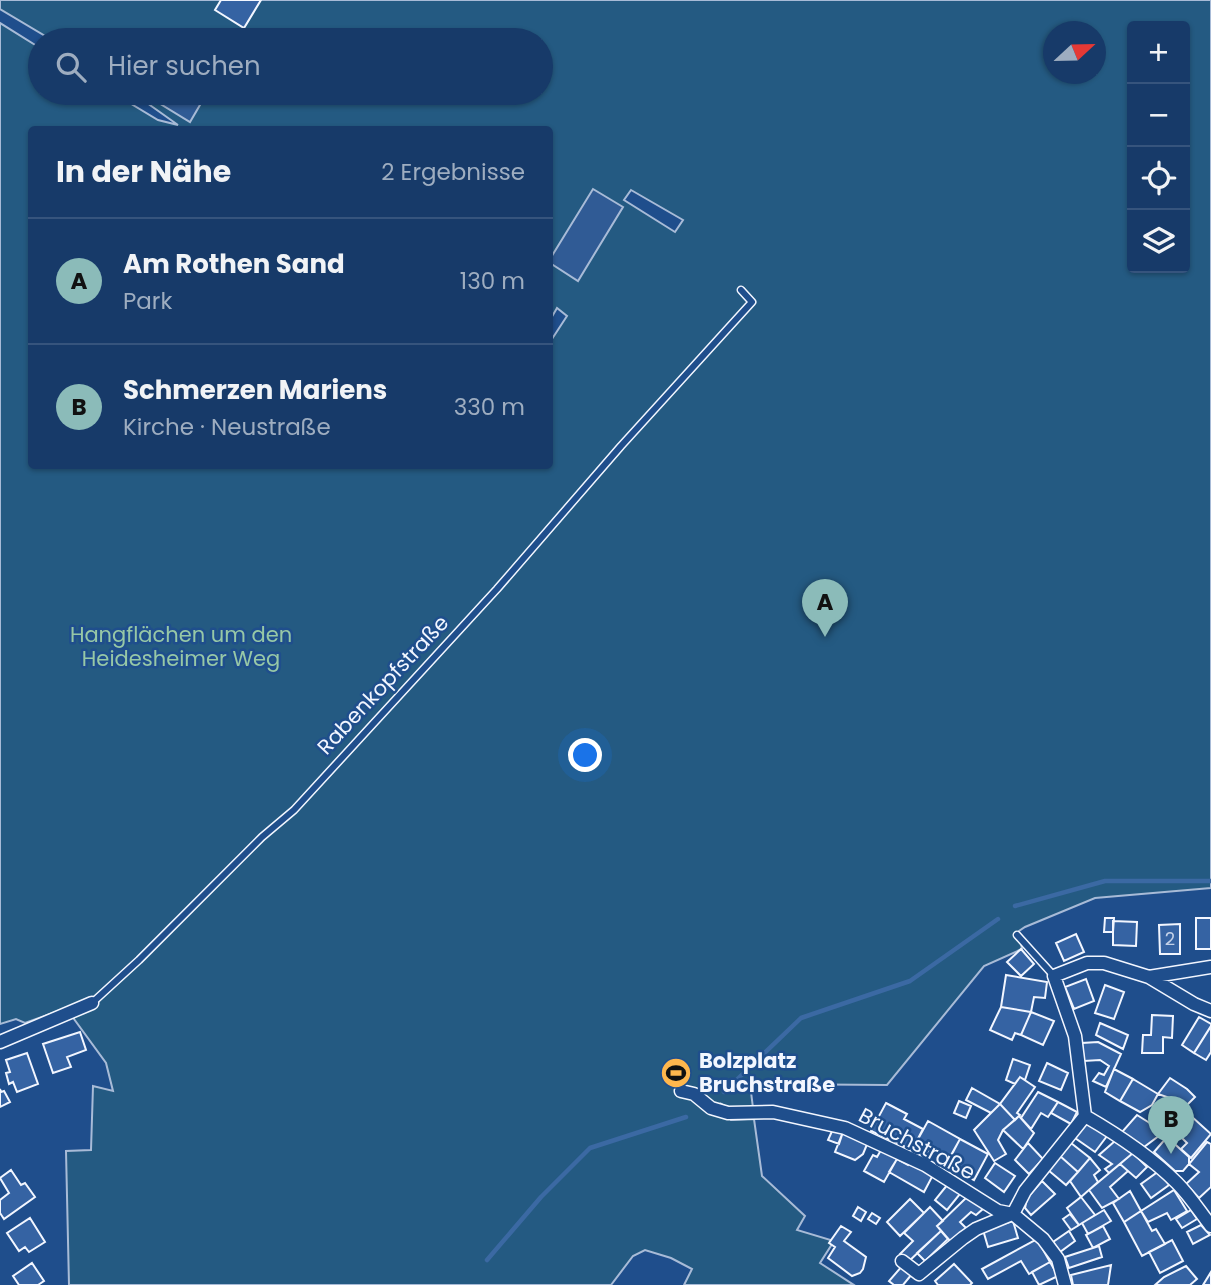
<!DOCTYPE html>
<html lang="de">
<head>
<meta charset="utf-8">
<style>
  :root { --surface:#173a69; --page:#244571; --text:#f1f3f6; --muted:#9eadc0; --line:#36547d; --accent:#8bbbb9 }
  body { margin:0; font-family:Poppins,sans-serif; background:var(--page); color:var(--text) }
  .controls { position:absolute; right:21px; top:21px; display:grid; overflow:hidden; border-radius:7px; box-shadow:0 2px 5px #0004 }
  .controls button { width:63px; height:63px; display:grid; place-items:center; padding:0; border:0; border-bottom:2px solid var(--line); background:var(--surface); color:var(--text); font:35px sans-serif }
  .compass { position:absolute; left:1043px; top:21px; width:63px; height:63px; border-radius:50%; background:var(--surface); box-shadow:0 2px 5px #0004; rotate:68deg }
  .you { position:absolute; left:586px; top:756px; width:24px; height:24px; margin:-18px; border:5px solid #fff; border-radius:50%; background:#1a73e8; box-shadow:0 0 0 10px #1a73e833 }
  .badge { display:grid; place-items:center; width:46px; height:46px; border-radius:50%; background:var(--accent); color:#111; font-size:23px; font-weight:700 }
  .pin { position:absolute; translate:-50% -58px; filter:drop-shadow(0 2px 4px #0008) }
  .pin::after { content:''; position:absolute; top:37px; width:24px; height:21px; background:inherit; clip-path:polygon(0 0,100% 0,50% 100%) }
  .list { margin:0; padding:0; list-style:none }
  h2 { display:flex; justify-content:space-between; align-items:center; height:91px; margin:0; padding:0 28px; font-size:30px }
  h2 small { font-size:23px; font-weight:400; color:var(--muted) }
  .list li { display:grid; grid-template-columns:46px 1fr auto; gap:21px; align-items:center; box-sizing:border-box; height:126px; padding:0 28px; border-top:2px solid var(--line) }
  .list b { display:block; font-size:26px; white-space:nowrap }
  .list p { margin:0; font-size:23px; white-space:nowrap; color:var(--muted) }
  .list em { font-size:23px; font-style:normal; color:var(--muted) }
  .icon { flex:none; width:38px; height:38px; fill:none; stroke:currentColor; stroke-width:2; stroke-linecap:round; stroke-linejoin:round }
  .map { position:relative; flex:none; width:1211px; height:1285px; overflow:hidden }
  .search { position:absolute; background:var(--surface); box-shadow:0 2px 5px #0004; left:28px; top:28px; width:525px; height:77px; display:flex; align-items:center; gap:18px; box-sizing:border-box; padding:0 24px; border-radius:38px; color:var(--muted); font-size:26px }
  .panel { position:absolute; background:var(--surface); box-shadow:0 2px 5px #0004; left:28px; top:126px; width:525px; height:343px; border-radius:7px }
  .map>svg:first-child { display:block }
  .green { fill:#245a82; stroke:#a8bbd7; stroke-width:2; fill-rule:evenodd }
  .parking { fill:#305b95; stroke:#a8bbd7; stroke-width:2 }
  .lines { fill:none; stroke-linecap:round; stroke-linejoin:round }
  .stream { stroke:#3b69a3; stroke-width:4.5 }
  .building { fill:#3563a3; stroke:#f2f6ff; stroke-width:2 }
  .lane-casing { stroke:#f2f6ff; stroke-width:9 }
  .street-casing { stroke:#f2f6ff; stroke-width:15 }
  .lane { stroke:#1f4e8c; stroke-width:6 }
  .street { stroke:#1f4e8c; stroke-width:12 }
  .labels { text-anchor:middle; stroke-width:5; stroke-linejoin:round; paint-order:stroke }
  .number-label { font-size:18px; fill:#c3d1e8 }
  .park-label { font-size:21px; fill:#97c8a6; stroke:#1f4e8c }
  .street-label { font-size:21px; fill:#f2f6ff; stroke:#1f4e8c }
  .poi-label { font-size:21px; font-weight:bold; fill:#f2f6ff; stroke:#1f4e8c; text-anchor:start }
</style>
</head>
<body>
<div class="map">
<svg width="1211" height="1285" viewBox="0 0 1211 1285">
  <rect width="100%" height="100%" fill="#1f4e8c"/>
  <path class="green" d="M 0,0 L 1211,0 L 1211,888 L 1095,898 L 1025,927 L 1019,931 L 1022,949 L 984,966 L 887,1085 L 750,1084 L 753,1108 L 728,1108 L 720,1103 L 731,1120 L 754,1119 L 762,1176 L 805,1216 L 797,1230 L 834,1241 L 820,1263 L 854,1285 L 684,1285 L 692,1269 L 671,1258 L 645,1250 L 633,1256 L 611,1285 L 69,1285 L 66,1151 L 91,1150 L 93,1086 L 113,1091 L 106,1063 L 74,1019 L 75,1005 L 25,1023 L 16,1019 L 0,1024 L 0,23 L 40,48 L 40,93 L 113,93 L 158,120 L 178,125 L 133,93 L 541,93 L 541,40 L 52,40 L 0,9 ZM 1132,26 L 1185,26 L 1185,268 L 1132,268 ZM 1054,32 L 1096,32 L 1096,74 L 1054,74 ZM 32,130 L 550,130 L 550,320 L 557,308 L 567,316 L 550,342 L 550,466 L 32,466 ZM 631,190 L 683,220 L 675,232 L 624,200 Z"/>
  <path class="parking" d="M 152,93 L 207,93 L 190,122 L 149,97 Z
    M 593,189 L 623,207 L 578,281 L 550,263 L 550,259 Z"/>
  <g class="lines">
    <path class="stream" d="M 1015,906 L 1105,881 L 1211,881
      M 724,1092 L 801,1018 L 910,981 L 998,919
      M 487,1260 L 541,1197 L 590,1148 L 686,1117"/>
  </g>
  <path class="building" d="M 221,0 L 261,0 L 244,28 L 215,10 Z
    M 1105,918 L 1114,918 L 1113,932 L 1104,932 Z
    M 1196,918 L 1211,918 L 1211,949 L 1196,949 Z
    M 1113,921 L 1137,922 L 1136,946 L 1113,945 Z
    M 1180,924 L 1180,954 L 1160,954 L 1159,925 Z
    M 1076,934 L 1084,952 L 1064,961 L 1056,943 Z
    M 1021,949 L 1034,964 L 1021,976 L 1007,962 Z
    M 1006,975 L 1047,982 L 1045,998 L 1034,997 L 1031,1012 L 1001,1007 Z
    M 1086,979 L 1094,1001 L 1074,1009 L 1065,987 Z
    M 1105,985 L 1124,992 L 1114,1019 L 1095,1013 Z
    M 1001,1007 L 1031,1012 L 1021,1035 L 1015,1033 L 1012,1040 L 990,1030 Z
    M 1031,1012 L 1054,1021 L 1043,1045 L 1021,1035 Z
    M 1152,1015 L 1173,1016 L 1172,1038 L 1163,1037 L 1163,1053 L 1142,1053 L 1143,1035 L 1151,1035 Z
    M 1199,1017 L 1211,1024 L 1211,1026 L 1194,1053 L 1182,1045 Z
    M 1100,1023 L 1128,1035 L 1123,1049 L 1096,1035 Z
    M 1211,1026 L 1211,1052 L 1206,1060 L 1194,1053 Z
    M 80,1032 L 86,1050 L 67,1057 L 71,1067 L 53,1073 L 43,1044 Z
    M 1098,1042 L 1121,1054 L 1106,1087 L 1093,1081 L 1099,1073 L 1104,1075 L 1109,1066 L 1100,1060 L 1084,1061 L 1082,1043 Z
    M 27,1053 L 38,1084 L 17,1092 L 13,1082 L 9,1084 L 6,1073 L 10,1072 L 6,1060 Z
    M 1013,1059 L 1030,1065 L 1025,1080 L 1020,1077 L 1015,1084 L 1006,1080 Z
    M 1047,1063 L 1068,1073 L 1061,1090 L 1039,1081 Z
    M 1114,1069 L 1133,1079 L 1120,1101 L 1105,1092 Z
    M 1020,1077 L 1035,1087 L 1017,1113 L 1020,1115 L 1015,1120 L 1000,1104 Z
    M 1170,1078 L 1187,1089 L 1195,1097 L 1182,1110 L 1173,1099 L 1158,1094 Z
    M 1133,1079 L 1158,1094 L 1152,1105 L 1140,1112 L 1120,1101 Z
    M 972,1088 L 1000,1104 L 991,1113 L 966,1100 Z
    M 0,1089 L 1,1092 L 4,1091 L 10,1102 L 0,1107 Z
    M 1038,1092 L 1058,1102 L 1048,1117 L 1041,1113 L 1031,1129 L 1021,1118 Z
    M 959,1101 L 971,1106 L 966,1118 L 954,1113 Z
    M 1058,1102 L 1077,1112 L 1071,1124 L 1051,1113 Z
    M 886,1103 L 907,1114 L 904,1119 L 923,1129 L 912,1150 L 871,1131 Z
    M 1000,1104 L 1015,1120 L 1003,1130 L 998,1140 L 1006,1154 L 994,1161 L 974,1130 Z
    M 1137,1115 L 1164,1132 L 1144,1147 L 1122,1132 Z
    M 1019,1116 L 1034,1133 L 1023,1149 L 1003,1130 Z
    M 1191,1116 L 1211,1134 L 1191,1158 L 1181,1149 L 1187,1143 L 1176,1132 Z
    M 928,1121 L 960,1139 L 950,1158 L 930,1147 L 925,1157 L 912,1150 Z
    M 1087,1122 L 1107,1136 L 1095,1152 L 1075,1138 Z
    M 833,1129 L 843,1132 L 839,1144 L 828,1140 Z
    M 843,1132 L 868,1142 L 863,1154 L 855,1160 L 835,1152 Z
    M 1167,1137 L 1189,1157 L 1189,1164 L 1183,1171 L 1175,1171 L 1154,1152 Z
    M 960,1139 L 988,1154 L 974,1180 L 946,1164 Z
    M 1115,1141 L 1133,1153 L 1109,1173 L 1105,1169 L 1112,1164 L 1099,1155 Z
    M 1207,1142 L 1211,1144 L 1211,1187 L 1199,1198 L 1186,1184 L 1199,1172 L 1189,1164 Z
    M 1028,1143 L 1043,1159 L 1029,1174 L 1015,1160 Z
    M 1071,1143 L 1090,1158 L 1078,1172 L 1060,1156 Z
    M 881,1150 L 897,1159 L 884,1182 L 864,1171 L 873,1155 L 877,1157 Z
    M 1133,1153 L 1147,1167 L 1136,1178 L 1120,1164 Z
    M 1060,1156 L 1078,1172 L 1066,1185 L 1048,1170 Z
    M 1090,1158 L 1100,1170 L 1094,1175 L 1098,1182 L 1081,1197 L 1070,1181 Z
    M 897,1159 L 908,1165 L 910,1162 L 933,1175 L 924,1192 L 889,1172 Z
    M 995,1163 L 1015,1176 L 1004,1192 L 985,1178 Z
    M 1120,1164 L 1128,1171 L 1110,1187 L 1119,1199 L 1102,1208 L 1089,1190 Z
    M 11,1170 L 21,1185 L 25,1183 L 35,1197 L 4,1219 L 0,1213 L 0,1200 L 9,1193 L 0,1178 Z
    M 1159,1171 L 1169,1185 L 1151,1198 L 1141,1184 Z
    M 1042,1181 L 1055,1194 L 1031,1215 L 1025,1208 L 1027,1198 Z
    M 948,1184 L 960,1194 L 947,1210 L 935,1200 Z
    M 1174,1190 L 1187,1211 L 1171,1220 L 1167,1213 L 1148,1222 L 1141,1211 Z
    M 1130,1191 L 1141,1211 L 1124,1222 L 1113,1203 Z
    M 967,1197 L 984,1208 L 976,1215 L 971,1212 L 960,1222 L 967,1229 L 951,1242 L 937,1226 Z
    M 1081,1197 L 1095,1215 L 1079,1225 L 1067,1208 Z
    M 910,1199 L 924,1213 L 900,1236 L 887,1222 Z
    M 858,1207 L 866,1212 L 861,1221 L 853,1216 Z
    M 930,1207 L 943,1221 L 937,1226 L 941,1231 L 908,1262 L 900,1254 L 913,1241 L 904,1233 Z
    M 1104,1210 L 1111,1221 L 1088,1234 L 1082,1223 Z
    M 1191,1210 L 1197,1219 L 1182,1228 L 1176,1219 Z
    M 1141,1211 L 1152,1231 L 1156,1229 L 1165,1244 L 1142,1256 L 1124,1222 Z
    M 872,1213 L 880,1218 L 876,1224 L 868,1219 Z
    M 1070,1214 L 1079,1225 L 1071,1230 L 1063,1219 Z
    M 30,1218 L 45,1242 L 29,1252 L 25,1247 L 19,1251 L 7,1233 Z
    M 1013,1221 L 1018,1238 L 988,1247 L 983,1230 Z
    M 1201,1225 L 1210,1235 L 1193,1244 L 1187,1232 Z
    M 841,1226 L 851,1232 L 844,1241 L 866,1257 L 863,1269 L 860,1273 L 852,1276 L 828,1258 L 835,1247 L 829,1243 Z
    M 1103,1226 L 1110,1239 L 1093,1248 L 1086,1235 Z
    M 941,1231 L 948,1239 L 925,1261 L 917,1253 Z
    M 1069,1231 L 1075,1241 L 1060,1252 L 1053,1242 Z
    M 1037,1239 L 1050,1262 L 1029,1274 L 1021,1261 L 988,1279 L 982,1269 Z
    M 1172,1240 L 1183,1261 L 1160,1273 L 1149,1252 Z
    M 1099,1246 L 1102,1257 L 1069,1268 L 1065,1257 Z
    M 1050,1262 L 1058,1276 L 1039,1285 L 1032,1272 Z
    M 32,1263 L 44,1281 L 38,1285 L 19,1285 L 13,1276 Z
    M 954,1264 L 972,1283 L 970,1285 L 938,1285 L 935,1281 Z
    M 903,1265 L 912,1274 L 903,1285 L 894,1285 L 889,1281 Z
    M 1111,1265 L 1108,1285 L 1073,1285 L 1071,1275 Z
    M 1186,1266 L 1197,1279 L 1190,1285 L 1155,1285 L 1164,1277 Z
    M 1211,1272 L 1211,1285 L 1203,1285 Z"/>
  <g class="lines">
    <g class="lane-casing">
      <path id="lane" d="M 1017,935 L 1054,976
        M 92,1003 L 139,960 L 262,837 L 294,810 L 497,589 L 621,446 L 752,302 L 741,290"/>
    </g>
    <g class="street-casing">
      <path id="street" d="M 1149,977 L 1211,967
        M 0,1042 L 92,1003
        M 681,1091 L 694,1094 L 711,1108 L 728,1113 L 773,1112 L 845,1128 L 925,1165 L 998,1211 L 1013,1214 L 1043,1239 L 1058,1259 L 1065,1285
        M 1085,1116 C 1118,1135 1150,1156 1177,1183 C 1190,1196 1200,1212 1211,1226
        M 1013,1214 L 1025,1191 L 1085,1116 L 1075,1036 L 1054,976 L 1087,963 L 1104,963 L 1149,977 L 1194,1004 L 1211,1011
        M 902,1261 L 919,1274 L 963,1238 L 976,1229 L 1012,1214"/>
    </g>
    <use href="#lane" class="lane"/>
    <use href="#street" class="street"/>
  </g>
  <defs>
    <g id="stadium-disc" transform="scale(1.575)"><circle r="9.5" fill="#ffb74d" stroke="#1f4e8c"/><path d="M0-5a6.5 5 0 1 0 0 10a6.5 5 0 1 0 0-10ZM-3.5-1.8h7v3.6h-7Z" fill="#111"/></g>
  </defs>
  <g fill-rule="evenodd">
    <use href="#stadium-disc" x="676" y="1073"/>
  </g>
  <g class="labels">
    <g class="number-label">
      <text x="1170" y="945">2</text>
    </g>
    <g class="park-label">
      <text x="181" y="642">Hangflächen um den<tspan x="181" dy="24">Heidesheimer Weg</tspan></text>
    </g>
    <g class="street-label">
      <text transform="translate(383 685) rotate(-47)" y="7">Rabenkopfstraße</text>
      <text transform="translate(917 1144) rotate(28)" y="7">Bruchstraße</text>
    </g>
    <g class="poi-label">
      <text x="699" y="1068">Bolzplatz<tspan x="699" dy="24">Bruchstraße</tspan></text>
    </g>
  </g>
</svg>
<div class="controls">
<button>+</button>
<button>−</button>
<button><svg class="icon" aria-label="locate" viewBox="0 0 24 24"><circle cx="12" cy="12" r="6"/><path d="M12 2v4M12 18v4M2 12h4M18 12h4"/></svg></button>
<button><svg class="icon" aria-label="layers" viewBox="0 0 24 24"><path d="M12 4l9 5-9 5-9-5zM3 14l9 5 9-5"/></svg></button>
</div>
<svg class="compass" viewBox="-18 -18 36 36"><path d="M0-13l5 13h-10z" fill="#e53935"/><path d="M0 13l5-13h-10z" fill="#9eadc0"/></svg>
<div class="you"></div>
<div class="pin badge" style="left:825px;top:637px">A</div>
<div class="pin badge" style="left:1171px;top:1154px">B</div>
<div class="search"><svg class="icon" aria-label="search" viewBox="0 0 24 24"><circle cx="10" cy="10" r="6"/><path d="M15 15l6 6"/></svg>Hier suchen</div>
<section class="panel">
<h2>In der Nähe<small>2 Ergebnisse</small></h2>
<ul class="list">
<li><span class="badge">A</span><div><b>Am Rothen Sand</b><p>Park</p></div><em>130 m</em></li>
<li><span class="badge">B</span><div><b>Schmerzen Mariens</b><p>Kirche · Neustraße</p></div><em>330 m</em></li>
</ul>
</section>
</div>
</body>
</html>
